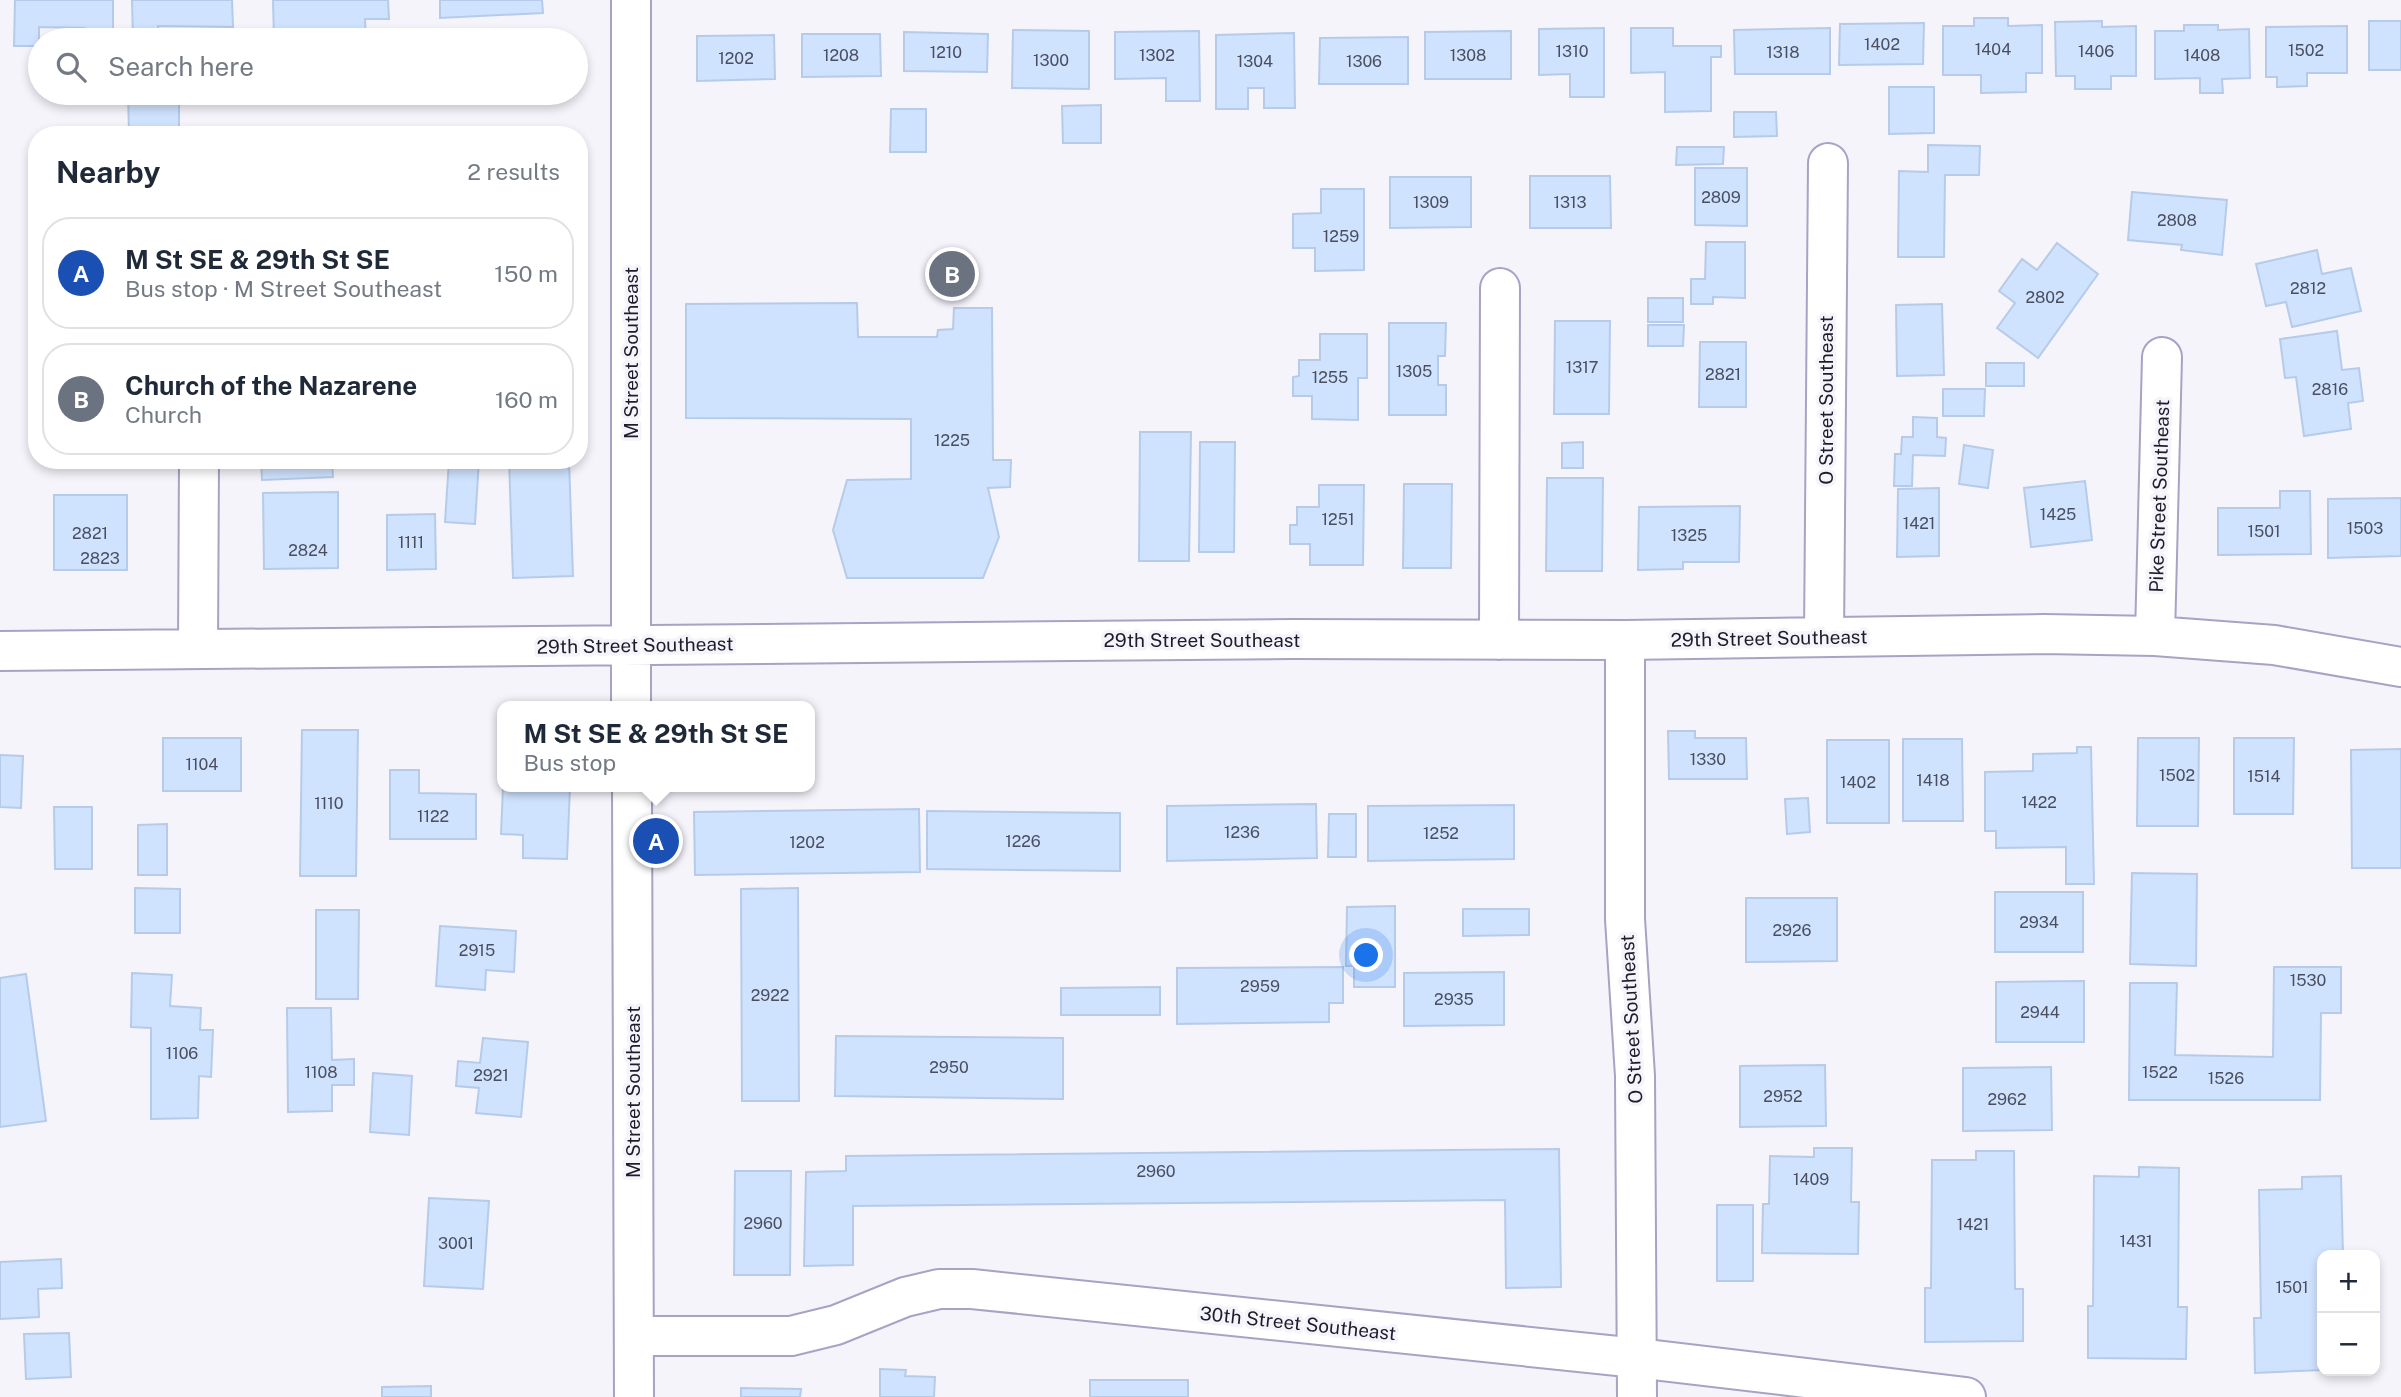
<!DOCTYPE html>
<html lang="en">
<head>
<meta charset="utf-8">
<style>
  :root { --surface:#fff; --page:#f6f6f7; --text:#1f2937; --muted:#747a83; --line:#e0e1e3; --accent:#111827 }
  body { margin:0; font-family:"Public Sans",sans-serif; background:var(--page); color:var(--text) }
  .controls { position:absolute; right:21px; bottom:21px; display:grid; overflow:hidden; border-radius:14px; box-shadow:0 4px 10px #0003 }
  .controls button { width:63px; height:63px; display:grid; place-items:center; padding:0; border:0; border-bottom:2px solid var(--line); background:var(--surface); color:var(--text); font:35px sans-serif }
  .you { position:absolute; left:1367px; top:956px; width:24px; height:24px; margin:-18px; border:5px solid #fff; border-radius:50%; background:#1a73e8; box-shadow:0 0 0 10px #1a73e833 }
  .badge { display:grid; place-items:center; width:46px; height:46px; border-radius:50%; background:var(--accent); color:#fff; font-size:23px; font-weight:700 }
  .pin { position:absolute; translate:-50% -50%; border:4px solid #fff; box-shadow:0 2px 7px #0006 }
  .popup { position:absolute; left:497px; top:701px; width:318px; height:91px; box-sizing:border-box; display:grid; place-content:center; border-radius:14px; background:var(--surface); filter:drop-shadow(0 2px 5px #0005); font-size:23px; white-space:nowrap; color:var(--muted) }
  .popup b { font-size:26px; color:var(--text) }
  .popup::after { content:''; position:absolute; left:50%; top:100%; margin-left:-14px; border:14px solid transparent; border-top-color:var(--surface) }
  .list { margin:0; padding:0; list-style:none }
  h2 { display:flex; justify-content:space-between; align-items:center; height:91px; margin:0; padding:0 28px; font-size:30px }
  h2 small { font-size:23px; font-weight:400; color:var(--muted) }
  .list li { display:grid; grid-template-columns:46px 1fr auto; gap:21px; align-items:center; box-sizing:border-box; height:112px; margin:0 14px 14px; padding:0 14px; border:2px solid var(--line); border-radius:28px }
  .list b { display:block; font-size:26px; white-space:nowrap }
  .list p { margin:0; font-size:23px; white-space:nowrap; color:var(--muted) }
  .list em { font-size:23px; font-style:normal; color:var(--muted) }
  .icon { flex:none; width:38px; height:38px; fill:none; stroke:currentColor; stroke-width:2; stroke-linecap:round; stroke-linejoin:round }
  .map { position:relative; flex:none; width:2401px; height:1397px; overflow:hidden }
  .search { position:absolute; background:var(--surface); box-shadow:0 4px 10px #0003; left:28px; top:28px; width:560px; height:77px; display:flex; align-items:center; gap:18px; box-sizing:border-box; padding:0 24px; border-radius:38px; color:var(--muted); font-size:26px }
  .panel { position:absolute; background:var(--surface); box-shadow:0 4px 10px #0003; left:28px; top:126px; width:560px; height:343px; border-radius:28px }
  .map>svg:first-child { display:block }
  .building { fill:#cfe2fe; stroke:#b6cbe9; stroke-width:2 }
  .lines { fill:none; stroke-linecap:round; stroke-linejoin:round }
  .minor-casing { stroke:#a6a3c4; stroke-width:42 }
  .minor { stroke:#fff; stroke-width:38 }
  .labels { text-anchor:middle; stroke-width:7; stroke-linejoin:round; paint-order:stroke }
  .number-label { font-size:16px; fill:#4a4e5e }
  .street-label { font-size:19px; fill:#1e1c29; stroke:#f5f4fb }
</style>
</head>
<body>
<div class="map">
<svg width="2401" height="1397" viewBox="0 0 2401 1397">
  <rect width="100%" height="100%" fill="#f5f4fb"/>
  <path class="building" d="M 15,0 L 113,0 L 113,40 L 85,40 L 85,28 L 39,27 L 39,46 L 14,46 Z
    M 132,0 L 232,0 L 233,27 L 158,26 L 158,40 L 133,40 Z
    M 273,0 L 388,0 L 389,19 L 365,19 L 366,40 L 274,40 Z
    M 440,0 L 542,0 L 543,13 L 440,18 Z
    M 1974,18 L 2008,18 L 2008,26 L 2042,25 L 2042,73 L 2026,73 L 2026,92 L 1981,93 L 1981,75 L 1943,75 L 1943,26 L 1974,26 Z
    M 2102,21 L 2102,27 L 2136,26 L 2136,76 L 2111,76 L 2111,89 L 2075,89 L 2075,76 L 2056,76 L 2055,22 Z
    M 2369,21 L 2401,21 L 2401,70 L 2369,70 Z
    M 1924,23 L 1923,64 L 1839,65 L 1840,24 Z
    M 2184,25 L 2218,25 L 2218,30 L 2249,29 L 2250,78 L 2222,79 L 2223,93 L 2200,93 L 2200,78 L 2155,79 L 2155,31 L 2184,31 Z
    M 2347,26 L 2347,73 L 2307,73 L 2307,86 L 2277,87 L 2277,77 L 2266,77 L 2266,27 Z
    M 1604,28 L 1604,97 L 1570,97 L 1570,74 L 1539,75 L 1539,29 Z
    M 1631,28 L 1673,28 L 1673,46 L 1721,46 L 1721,57 L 1711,57 L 1711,111 L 1665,112 L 1665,72 L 1631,73 Z
    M 1830,28 L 1830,74 L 1735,74 L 1734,30 Z
    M 1013,30 L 1089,31 L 1089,89 L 1012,88 Z
    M 1199,31 L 1200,101 L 1166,101 L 1166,78 L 1115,79 L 1115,32 Z
    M 1511,31 L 1511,79 L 1425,79 L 1425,32 Z
    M 904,32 L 988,34 L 987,72 L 904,71 Z
    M 1294,33 L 1295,108 L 1264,108 L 1264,88 L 1248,88 L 1248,109 L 1216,109 L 1216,35 Z
    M 802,34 L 880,34 L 881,76 L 802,77 Z
    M 774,35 L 775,79 L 697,81 L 697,36 Z
    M 1408,37 L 1408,84 L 1319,84 L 1320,38 Z
    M 1889,87 L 1934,87 L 1934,133 L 1889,134 Z
    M 128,93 L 179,93 L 179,135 L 129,135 Z
    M 406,93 L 443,93 L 442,103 L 406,101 Z
    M 1101,105 L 1101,143 L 1063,143 L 1062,106 Z
    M 891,109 L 926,109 L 926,152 L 890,152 Z
    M 1734,112 L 1776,112 L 1777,136 L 1734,137 Z
    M 1928,145 L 1980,146 L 1979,175 L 1945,175 L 1944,257 L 1898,257 L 1899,171 L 1928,172 Z
    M 1677,147 L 1724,147 L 1723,164 L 1676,165 Z
    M 1695,168 L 1747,168 L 1747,226 L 1695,225 Z
    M 1530,176 L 1610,176 L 1611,228 L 1530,228 Z
    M 1390,177 L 1471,177 L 1471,227 L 1390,228 Z
    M 1321,189 L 1364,189 L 1364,270 L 1315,271 L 1315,248 L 1293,248 L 1293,214 L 1321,213 Z
    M 2132,192 L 2227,200 L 2222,255 L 2181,250 L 2182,245 L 2128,240 Z
    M 1706,242 L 1745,242 L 1745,298 L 1713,297 L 1713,304 L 1691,304 L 1691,279 L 1705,279 Z
    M 2057,243 L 2098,274 L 2038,358 L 1997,328 L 2015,303 L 1999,291 L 2022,259 L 2037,270 Z
    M 2317,250 L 2322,274 L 2351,268 L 2361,311 L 2292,327 L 2286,302 L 2266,306 L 2256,264 Z
    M 1648,298 L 1683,298 L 1683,322 L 1648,322 Z
    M 857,303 L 858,337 L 937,337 L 938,330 L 953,329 L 954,308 L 992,308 L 993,460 L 1011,460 L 1010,487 L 988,488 L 999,537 L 983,578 L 847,578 L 833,530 L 847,480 L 911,479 L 911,419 L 686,418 L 686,304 Z
    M 1942,304 L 1944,375 L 1897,376 L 1896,305 Z
    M 1555,321 L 1610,321 L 1609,414 L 1554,414 Z
    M 1389,323 L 1446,323 L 1445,356 L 1438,356 L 1438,385 L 1446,385 L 1446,415 L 1389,415 Z
    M 1648,325 L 1684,325 L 1683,346 L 1648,346 Z
    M 2337,331 L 2342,370 L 2359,368 L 2363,401 L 2348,403 L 2351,429 L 2304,436 L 2296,377 L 2285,378 L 2280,339 Z
    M 1320,334 L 1367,334 L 1367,378 L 1358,378 L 1358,420 L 1312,419 L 1312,396 L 1293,396 L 1293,377 L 1299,376 L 1299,360 L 1320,360 Z
    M 1700,342 L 1746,342 L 1746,407 L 1699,407 Z
    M 1986,363 L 2024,363 L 2024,386 L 1986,386 Z
    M 1943,389 L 1985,389 L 1984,416 L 1943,416 Z
    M 1913,417 L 1937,418 L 1937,437 L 1946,438 L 1945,456 L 1913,455 L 1912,486 L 1894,486 L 1895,454 L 1901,454 L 1902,437 L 1913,437 Z
    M 1140,432 L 1191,432 L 1189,561 L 1139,561 Z
    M 1200,442 L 1235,442 L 1234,552 L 1199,552 Z
    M 1583,442 L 1583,468 L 1562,468 L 1562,443 Z
    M 1964,445 L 1993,450 L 1988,488 L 1959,484 Z
    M 261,460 L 332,460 L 333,477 L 262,480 Z
    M 449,460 L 479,460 L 475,524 L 445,522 Z
    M 509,460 L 569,460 L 573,576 L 513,578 Z
    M 1547,478 L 1603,478 L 1602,571 L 1546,571 Z
    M 2085,481 L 2092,540 L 2031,547 L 2024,488 Z
    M 1404,484 L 1452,484 L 1451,568 L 1403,568 Z
    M 1319,485 L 1364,485 L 1363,565 L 1310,565 L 1310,544 L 1290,544 L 1290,525 L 1297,525 L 1297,507 L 1319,507 Z
    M 1939,488 L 1939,556 L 1897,557 L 1898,489 Z
    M 2280,491 L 2310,491 L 2311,554 L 2218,555 L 2218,508 L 2280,508 Z
    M 338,492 L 338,568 L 264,569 L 263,493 Z
    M 54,495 L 127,495 L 127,570 L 54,570 Z
    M 2401,498 L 2401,556 L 2328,558 L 2328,499 Z
    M 1740,506 L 1739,562 L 1683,562 L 1683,569 L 1638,570 L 1639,507 Z
    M 435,514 L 436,569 L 387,570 L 387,515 Z
    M 302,730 L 358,730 L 356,876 L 300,876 Z
    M 1668,731 L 1695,731 L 1695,738 L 1746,738 L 1747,779 L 1669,779 Z
    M 163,738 L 241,738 L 241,791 L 163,791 Z
    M 2138,738 L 2199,738 L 2198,826 L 2137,826 Z
    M 2234,738 L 2294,738 L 2293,814 L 2234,814 Z
    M 1903,739 L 1962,739 L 1963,821 L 1903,821 Z
    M 1827,740 L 1889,740 L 1889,823 L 1827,823 Z
    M 2077,747 L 2091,747 L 2094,884 L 2066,884 L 2066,847 L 1996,848 L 1996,831 L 1985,831 L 1985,772 L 2033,771 L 2033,754 L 2077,753 Z
    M 2401,749 L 2401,868 L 2352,868 L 2351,750 Z
    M 0,755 L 23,756 L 21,808 L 0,807 Z
    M 390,770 L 419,770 L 419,793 L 476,794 L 476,839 L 390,839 Z
    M 503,787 L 570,787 L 567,859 L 523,858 L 523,835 L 501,834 Z
    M 1808,798 L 1810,832 L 1787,834 L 1785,799 Z
    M 1316,804 L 1317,858 L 1167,861 L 1167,806 Z
    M 1514,805 L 1514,859 L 1368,861 L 1368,806 Z
    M 54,807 L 92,807 L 92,869 L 55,869 Z
    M 919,809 L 920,872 L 695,875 L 694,812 Z
    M 927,811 L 1120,813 L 1120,871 L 927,869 Z
    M 1329,814 L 1356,814 L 1356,857 L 1328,857 Z
    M 167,824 L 167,875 L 138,875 L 138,825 Z
    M 2132,873 L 2197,874 L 2196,966 L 2130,964 Z
    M 135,888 L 180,889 L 180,933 L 135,933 Z
    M 798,888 L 799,1101 L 742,1101 L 741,889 Z
    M 1995,892 L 2083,892 L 2083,952 L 1995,952 Z
    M 1746,898 L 1837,898 L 1837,961 L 1746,962 Z
    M 1395,906 L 1395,987 L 1354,987 L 1354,966 L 1346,966 L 1347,907 Z
    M 1463,909 L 1529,909 L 1529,935 L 1463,936 Z
    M 316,910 L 359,910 L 358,999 L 316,999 Z
    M 440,926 L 516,931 L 514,972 L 486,970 L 485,990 L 436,986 Z
    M 1343,967 L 1343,1003 L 1329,1003 L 1329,1022 L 1177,1024 L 1177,968 Z
    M 2274,967 L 2341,967 L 2341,1013 L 2321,1013 L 2320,1100 L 2129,1100 L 2130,983 L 2177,983 L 2175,1055 L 2273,1057 Z
    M 1504,972 L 1504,1025 L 1404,1026 L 1404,973 Z
    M 132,973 L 172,975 L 170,1006 L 201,1008 L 200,1030 L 213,1030 L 211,1077 L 199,1076 L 198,1118 L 151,1119 L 151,1028 L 131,1027 Z
    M 26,974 L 46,1121 L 0,1127 L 0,978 Z
    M 2084,981 L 2084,1042 L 1996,1042 L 1996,982 Z
    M 1160,987 L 1160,1015 L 1061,1015 L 1061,988 Z
    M 287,1008 L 331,1008 L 332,1060 L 354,1059 L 354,1085 L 332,1085 L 332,1111 L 288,1112 Z
    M 836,1036 L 1063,1038 L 1063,1099 L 835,1096 Z
    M 483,1038 L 528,1042 L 521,1117 L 476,1113 L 479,1088 L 456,1086 L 458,1061 L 480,1063 Z
    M 1825,1065 L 1826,1126 L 1740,1127 L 1740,1066 Z
    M 2051,1067 L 2052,1130 L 1963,1131 L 1963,1068 Z
    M 373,1073 L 412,1076 L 409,1135 L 370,1132 Z
    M 1814,1148 L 1852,1148 L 1851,1202 L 1859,1202 L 1858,1254 L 1762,1253 L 1763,1204 L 1769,1204 L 1770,1156 L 1814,1157 Z
    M 1559,1149 L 1561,1287 L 1506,1288 L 1505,1200 L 853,1206 L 853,1265 L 804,1266 L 806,1172 L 846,1171 L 846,1156 Z
    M 1976,1151 L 2014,1151 L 2015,1289 L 2023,1289 L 2023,1341 L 1925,1342 L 1925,1288 L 1931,1288 L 1932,1160 L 1976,1160 Z
    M 2139,1167 L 2179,1168 L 2178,1307 L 2187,1307 L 2186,1359 L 2088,1358 L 2088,1306 L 2093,1306 L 2094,1176 L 2139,1177 Z
    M 735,1171 L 791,1171 L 790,1275 L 734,1275 Z
    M 2341,1176 L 2343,1255 L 2322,1255 L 2322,1370 L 2255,1373 L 2254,1318 L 2261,1318 L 2259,1190 L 2302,1189 L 2302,1177 Z
    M 429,1198 L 489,1201 L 483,1289 L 424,1286 Z
    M 1717,1205 L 1753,1205 L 1753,1281 L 1717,1281 Z
    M 61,1259 L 62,1288 L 38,1289 L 39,1317 L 0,1319 L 0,1262 Z
    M 69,1333 L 71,1377 L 26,1379 L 24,1334 Z
    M 880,1369 L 906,1370 L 905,1376 L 935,1377 L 934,1397 L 880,1397 Z
    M 1090,1380 L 1188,1380 L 1188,1397 L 1090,1397 Z
    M 431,1386 L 431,1397 L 382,1397 L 382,1387 Z
    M 741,1388 L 801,1389 L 800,1397 L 741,1397 Z"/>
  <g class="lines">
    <g class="minor-casing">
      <path id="minor" d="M 631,0 L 631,706
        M 2155,636 L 2162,357
        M 1824,637 L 1828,163
        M 1499,640 L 1500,288
        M 1625,640 L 1625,919 L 1635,1076 L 1637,1397
        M 198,648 L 199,460
        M 0,651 L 1291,639 L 1625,640 L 2044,634 L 2155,636 L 2274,645 L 2401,667
        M 632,787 L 634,1397
        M 635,1336 L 791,1336 L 836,1325 L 905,1297 L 939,1289 L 972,1289 L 1637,1358 L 1966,1397"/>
    </g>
    <use href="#minor" class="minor"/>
  </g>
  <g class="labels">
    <g class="number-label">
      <text x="1882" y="50">1402</text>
      <text x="1993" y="55">1404</text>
      <text x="2306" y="56">1502</text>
      <text x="1572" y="57">1310</text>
      <text x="2096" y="57">1406</text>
      <text x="946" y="58">1210</text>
      <text x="1783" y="58">1318</text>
      <text x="841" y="61">1208</text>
      <text x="1157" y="61">1302</text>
      <text x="1468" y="61">1308</text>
      <text x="2202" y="61">1408</text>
      <text x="736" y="64">1202</text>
      <text x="1051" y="66">1300</text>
      <text x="1255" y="67">1304</text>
      <text x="1364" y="67">1306</text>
      <text x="1721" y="203">2809</text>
      <text x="1431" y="208">1309</text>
      <text x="1570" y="208">1313</text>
      <text x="2177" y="226">2808</text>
      <text x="1341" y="242">1259</text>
      <text x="2308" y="294">2812</text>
      <text x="2045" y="303">2802</text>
      <text x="1582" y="373">1317</text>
      <text x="1414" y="377">1305</text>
      <text x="1723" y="380">2821</text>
      <text x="1330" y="383">1255</text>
      <text x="2330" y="395">2816</text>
      <text x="952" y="446">1225</text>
      <text x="2058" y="520">1425</text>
      <text x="1338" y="525">1251</text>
      <text x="1919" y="529">1421</text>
      <text x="2365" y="534">1503</text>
      <text x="2264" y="537">1501</text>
      <text x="90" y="539">2821</text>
      <text x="1689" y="541">1325</text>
      <text x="411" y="548">1111</text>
      <text x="308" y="556">2824</text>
      <text x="100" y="564">2823</text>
      <text x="1708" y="765">1330</text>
      <text x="202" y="770">1104</text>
      <text x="2177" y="781">1502</text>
      <text x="2264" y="782">1514</text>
      <text x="1933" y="786">1418</text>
      <text x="1858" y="788">1402</text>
      <text x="2039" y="808">1422</text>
      <text x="329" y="809">1110</text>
      <text x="433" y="822">1122</text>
      <text x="1242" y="838">1236</text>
      <text x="1441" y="839">1252</text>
      <text x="1023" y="847">1226</text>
      <text x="807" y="848">1202</text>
      <text x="2039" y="928">2934</text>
      <text x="1792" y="936">2926</text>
      <text x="477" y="956">2915</text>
      <text x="2308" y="986">1530</text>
      <text x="1260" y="992">2959</text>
      <text x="770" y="1001">2922</text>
      <text x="1454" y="1005">2935</text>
      <text x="2040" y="1018">2944</text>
      <text x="182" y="1059">1106</text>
      <text x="949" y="1073">2950</text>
      <text x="321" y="1078">1108</text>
      <text x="2160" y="1078">1522</text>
      <text x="491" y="1081">2921</text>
      <text x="2226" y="1084">1526</text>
      <text x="1783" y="1102">2952</text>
      <text x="2007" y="1105">2962</text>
      <text x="1156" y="1177">2960</text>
      <text x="1811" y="1185">1409</text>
      <text x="763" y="1229">2960</text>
      <text x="1973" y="1230">1421</text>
      <text x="2136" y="1247">1431</text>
      <text x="456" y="1249">3001</text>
      <text x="2292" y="1293">1501</text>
    </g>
    <g class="street-label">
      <text transform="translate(631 353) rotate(-90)" y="7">M Street Southeast</text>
      <text transform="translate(1826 400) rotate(-90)" y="7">O Street Southeast</text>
      <text transform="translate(2159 496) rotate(-88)" y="7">Pike Street Southeast</text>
      <text transform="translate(1769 638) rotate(-1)" y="7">29th Street Southeast</text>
      <text x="1202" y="647">29th Street Southeast</text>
      <text transform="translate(635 645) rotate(-1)" y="7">29th Street Southeast</text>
      <text transform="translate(1631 1019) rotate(-93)" y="7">O Street Southeast</text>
      <text transform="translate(633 1092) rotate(-90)" y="7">M Street Southeast</text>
      <text transform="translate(1298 1323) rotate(6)" y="7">30th Street Southeast</text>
    </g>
  </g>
</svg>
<div class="controls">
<button>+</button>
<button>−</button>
</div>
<div class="you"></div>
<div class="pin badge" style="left:656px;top:841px;background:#1a4fb4">A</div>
<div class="popup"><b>M St SE &amp; 29th St SE</b>Bus stop</div>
<div class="pin badge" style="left:952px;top:274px;background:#6b7280">B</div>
<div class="search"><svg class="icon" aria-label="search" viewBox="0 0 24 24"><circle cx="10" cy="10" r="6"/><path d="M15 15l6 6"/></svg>Search here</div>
<section class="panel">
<h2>Nearby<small>2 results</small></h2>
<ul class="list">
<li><span class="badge" style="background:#1a4fb4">A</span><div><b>M St SE &amp; 29th St SE</b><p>Bus stop · M Street Southeast</p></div><em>150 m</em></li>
<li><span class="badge" style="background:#6b7280">B</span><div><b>Church of the Nazarene</b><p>Church</p></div><em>160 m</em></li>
</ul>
</section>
</div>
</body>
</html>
